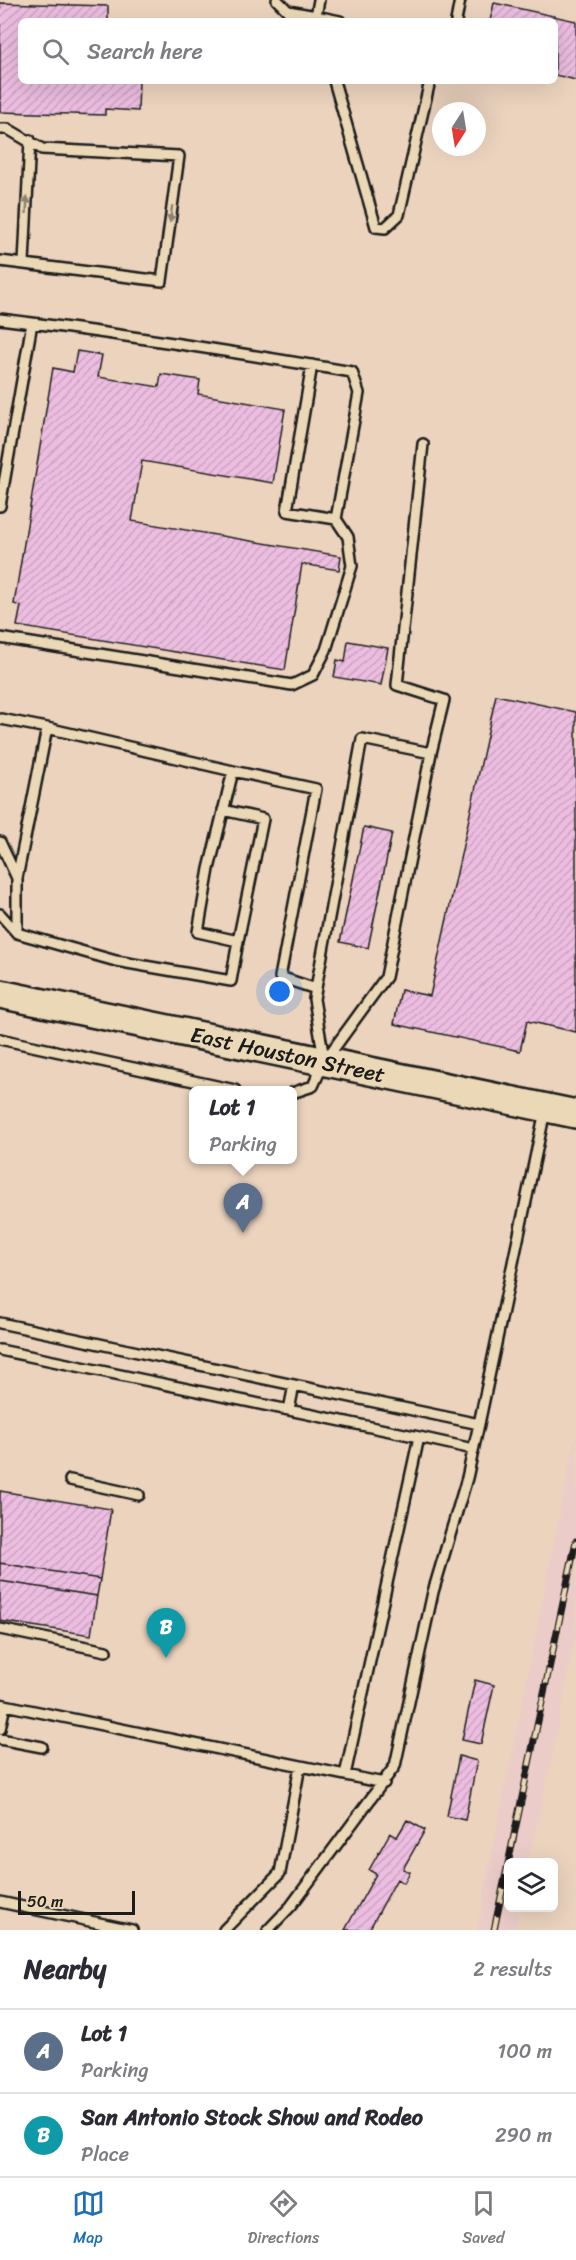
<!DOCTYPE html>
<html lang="en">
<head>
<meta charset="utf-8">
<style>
  :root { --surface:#fff; --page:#f2f2f3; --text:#2b2b33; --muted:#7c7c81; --line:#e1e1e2; --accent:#1f6fb2 }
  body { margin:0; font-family:Sriracha,sans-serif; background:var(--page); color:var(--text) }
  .controls { position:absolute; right:18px; bottom:18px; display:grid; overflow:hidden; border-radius:9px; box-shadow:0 6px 24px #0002 }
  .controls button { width:54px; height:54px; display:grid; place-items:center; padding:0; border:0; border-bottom:2px solid var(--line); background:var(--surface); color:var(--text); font:30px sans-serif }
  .compass { position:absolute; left:432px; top:102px; width:54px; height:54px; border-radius:50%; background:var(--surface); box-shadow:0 6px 24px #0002; rotate:192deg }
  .scale { position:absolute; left:18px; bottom:15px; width:117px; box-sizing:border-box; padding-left:6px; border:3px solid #1c1c1c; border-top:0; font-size:16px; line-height:21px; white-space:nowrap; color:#1c1c1c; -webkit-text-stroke:4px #ebd8b6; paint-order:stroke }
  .you { position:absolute; left:280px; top:992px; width:21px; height:21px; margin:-15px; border:4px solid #fff; border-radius:50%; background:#1a73e8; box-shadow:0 0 0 9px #1a73e833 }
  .badge { display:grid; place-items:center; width:39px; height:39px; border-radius:50%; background:var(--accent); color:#fff; font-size:20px; font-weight:700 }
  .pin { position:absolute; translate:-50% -50px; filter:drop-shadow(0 2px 3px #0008) }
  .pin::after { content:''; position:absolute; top:32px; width:21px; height:18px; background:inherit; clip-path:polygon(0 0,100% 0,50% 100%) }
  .popup { position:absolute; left:189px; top:1086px; width:108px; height:78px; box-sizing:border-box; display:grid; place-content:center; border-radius:9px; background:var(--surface); filter:drop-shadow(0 2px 4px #0005); font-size:20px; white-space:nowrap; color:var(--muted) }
  .popup b { font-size:22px; color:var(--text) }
  .popup::after { content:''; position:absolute; left:50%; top:100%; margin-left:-12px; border:12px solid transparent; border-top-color:var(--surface) }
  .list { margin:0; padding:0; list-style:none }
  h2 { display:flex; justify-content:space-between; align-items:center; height:78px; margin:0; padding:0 24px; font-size:26px }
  h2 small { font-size:20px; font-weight:400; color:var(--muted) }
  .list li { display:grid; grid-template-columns:39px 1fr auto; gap:18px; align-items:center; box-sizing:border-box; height:84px; padding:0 24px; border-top:2px solid var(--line) }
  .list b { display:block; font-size:22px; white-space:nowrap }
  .list p { margin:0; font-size:20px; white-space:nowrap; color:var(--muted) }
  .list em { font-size:20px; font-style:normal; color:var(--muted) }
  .icon { flex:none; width:33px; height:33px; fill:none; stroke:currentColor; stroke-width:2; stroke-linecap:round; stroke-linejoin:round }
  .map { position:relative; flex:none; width:576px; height:1930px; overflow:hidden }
  .search { position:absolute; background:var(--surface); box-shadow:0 6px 24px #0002; left:18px; right:18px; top:18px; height:66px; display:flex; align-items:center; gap:15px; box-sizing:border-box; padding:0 21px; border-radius:9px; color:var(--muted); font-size:22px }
  .sheet { height:246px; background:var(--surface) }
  nav { display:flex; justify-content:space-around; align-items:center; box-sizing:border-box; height:84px; border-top:2px solid var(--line); background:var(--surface); font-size:16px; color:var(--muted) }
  nav a { display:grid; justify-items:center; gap:3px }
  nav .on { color:var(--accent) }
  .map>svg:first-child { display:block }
  .built { fill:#ebccc8 }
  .building { fill:url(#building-hatch); stroke:#1c1c1c; stroke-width:1.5 }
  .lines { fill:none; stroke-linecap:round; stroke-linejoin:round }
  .lane-casing { stroke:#1c1c1c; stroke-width:14 }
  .secondary-casing { stroke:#1c1c1c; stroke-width:32 }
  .lane { stroke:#ebd8b6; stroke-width:9 }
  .secondary { stroke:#ebd8b6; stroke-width:27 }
  .rail-casing { stroke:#1c1c1c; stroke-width:7 }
  .rail { stroke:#ebd8b6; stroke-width:4.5; stroke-dasharray:14; stroke-linecap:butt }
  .oneway { fill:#8e8371 }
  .labels { text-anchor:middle; stroke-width:5; stroke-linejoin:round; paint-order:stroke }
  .street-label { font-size:22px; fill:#1c1c1c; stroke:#ebd8b6 }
</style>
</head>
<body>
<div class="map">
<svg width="576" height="1930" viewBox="0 0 576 1930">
  <defs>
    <pattern id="building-hatch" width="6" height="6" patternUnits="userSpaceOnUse" patternTransform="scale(1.5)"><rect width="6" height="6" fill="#ecbde0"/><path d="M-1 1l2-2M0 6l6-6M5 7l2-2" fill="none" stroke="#caa2c0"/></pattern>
  </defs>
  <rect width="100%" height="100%" fill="#ebd3be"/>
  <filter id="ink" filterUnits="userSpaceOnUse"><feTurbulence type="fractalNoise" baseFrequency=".0167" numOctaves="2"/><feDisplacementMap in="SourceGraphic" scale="12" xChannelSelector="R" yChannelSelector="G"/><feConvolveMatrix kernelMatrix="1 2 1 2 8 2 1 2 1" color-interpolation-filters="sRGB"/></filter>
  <g filter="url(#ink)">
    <path class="built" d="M 576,1435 L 576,1631 L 549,1769 L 528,1862 L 508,1862 L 508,1908 L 519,1908 L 514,1930 L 477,1930 Z"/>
    <path class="building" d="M 0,3 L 108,6 L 108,21 L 21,21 L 21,81 L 139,81 L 138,111 L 105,109 L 105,115 L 0,112 Z
      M 494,3 L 576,21 L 576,80 L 555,75 L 555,21 L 490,21 Z
      M 77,351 L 102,355 L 98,377 L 159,387 L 161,374 L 200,380 L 198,394 L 285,409 L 273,483 L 142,461 L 132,521 L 341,556 L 339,570 L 302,564 L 285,670 L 17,626 L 21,606 L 14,604 L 53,368 L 73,372 Z
      M 348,641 L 388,648 L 381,685 L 334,677 L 337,660 L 345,662 Z
      M 496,695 L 576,712 L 576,1032 L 527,1021 L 520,1051 L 394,1024 L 401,990 L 430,996 Z
      M 364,827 L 392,833 L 368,948 L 340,942 Z
      M 0,1491 L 111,1509 L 100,1579 L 0,1563 Z
      M 0,1563 L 100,1579 L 97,1596 L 0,1581 Z
      M 0,1581 L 97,1596 L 91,1635 L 0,1621 Z
      M 475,1680 L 494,1685 L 481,1744 L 462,1740 Z
      M 459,1756 L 477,1761 L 465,1820 L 447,1816 Z
      M 407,1820 L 425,1830 L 403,1869 L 410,1872 L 404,1883 L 397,1879 L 369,1930 L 345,1930 L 376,1874 L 369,1870 L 390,1833 L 397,1837 Z"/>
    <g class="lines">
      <g class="lane-casing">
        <path id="lane" d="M 277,0 L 288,11 L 316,16 L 317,21
          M 319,0 L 316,16 L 340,21
          M 456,21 L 460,0
          M 334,81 L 376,227 L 385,228 L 399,215 L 430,81
          M 0,129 L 8,129 L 42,149 L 179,156 L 162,281 L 0,261
          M 24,263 L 30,140
          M 0,319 L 32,323 L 0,506
          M 32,323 C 140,337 246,354 352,372 L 359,393 L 336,519 L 287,511 L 312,365
          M 423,444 L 397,685 L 444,700 L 431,753
          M 0,638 L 292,685 L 313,675 L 326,650 L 352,566 L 348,537 L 336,519
          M 1,719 L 47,728 L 17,878
          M 47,728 L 233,771
          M 223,810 L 263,819 L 238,941 L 198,932 L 209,869 L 233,771 L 316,789 L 280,977 L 316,989
          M 0,842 L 17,878 L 17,933
          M 0,914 L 17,933 L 116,961 L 231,981 L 238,941
          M 0,1039 L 235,1090
          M 292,1093 L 313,1086 L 324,1062 L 386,977 L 431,753 L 362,739 L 314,999 L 324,1059
          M 0,1323 L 479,1424 L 545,1111
          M 0,1350 L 419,1437 L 345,1775
          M 289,1410 L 294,1385
          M 419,1437 L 473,1449
          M 70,1480 L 139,1495
          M 0,1629 L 106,1651
          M 0,1704 L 384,1783
          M 0,1729 L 5,1705
          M 0,1739 L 42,1747
          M 0,1902 L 132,1930
          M 224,1930 L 280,1873 L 300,1766
          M 268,1930 L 291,1906 L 395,1766 L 433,1592 L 467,1478 L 479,1424"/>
      </g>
      <g class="secondary-casing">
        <path id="secondary" d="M 0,994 L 576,1114"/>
      </g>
      <use href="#lane" class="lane"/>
      <use href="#secondary" class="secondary"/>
      <g class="rail-casing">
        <path id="rail" d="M 494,1930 L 576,1541"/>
      </g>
      <use href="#rail" class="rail"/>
    </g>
    <defs><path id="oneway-solid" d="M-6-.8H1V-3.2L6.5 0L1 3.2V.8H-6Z" transform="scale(1.5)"/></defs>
    <g class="oneway">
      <use href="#oneway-solid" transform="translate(27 205) rotate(-87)"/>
      <use href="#oneway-solid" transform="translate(171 214) rotate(98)"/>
    </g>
  </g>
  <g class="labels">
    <g class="street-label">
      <text transform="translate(288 1054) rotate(12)" y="8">East Houston Street</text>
    </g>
  </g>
</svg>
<div class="controls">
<button><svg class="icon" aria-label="layers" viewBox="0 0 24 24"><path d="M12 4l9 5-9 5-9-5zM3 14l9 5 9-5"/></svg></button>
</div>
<svg class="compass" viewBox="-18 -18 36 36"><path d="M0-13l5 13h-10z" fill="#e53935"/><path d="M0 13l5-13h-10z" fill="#7c7c81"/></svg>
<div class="scale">50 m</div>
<div class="you"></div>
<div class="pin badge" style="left:243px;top:1233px;background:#5c6f8a">A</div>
<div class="popup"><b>Lot 1</b>Parking</div>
<div class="pin badge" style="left:166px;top:1658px;background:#0f9aa8">B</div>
<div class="search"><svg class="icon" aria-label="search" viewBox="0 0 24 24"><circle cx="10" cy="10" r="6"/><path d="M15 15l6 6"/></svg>Search here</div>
</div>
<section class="sheet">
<h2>Nearby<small>2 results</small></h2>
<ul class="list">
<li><span class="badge" style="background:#5c6f8a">A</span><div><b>Lot 1</b><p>Parking</p></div><em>100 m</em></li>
<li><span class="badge" style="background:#0f9aa8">B</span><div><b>San Antonio Stock Show and Rodeo</b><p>Place</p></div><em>290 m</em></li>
</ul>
</section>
<nav>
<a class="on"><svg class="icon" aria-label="map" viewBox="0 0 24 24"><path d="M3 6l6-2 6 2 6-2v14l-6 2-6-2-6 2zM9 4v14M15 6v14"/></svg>Map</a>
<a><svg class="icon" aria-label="directions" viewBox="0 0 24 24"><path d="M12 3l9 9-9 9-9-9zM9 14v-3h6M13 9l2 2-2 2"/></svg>Directions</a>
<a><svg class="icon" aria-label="saved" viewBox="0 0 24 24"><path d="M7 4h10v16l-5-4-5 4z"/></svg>Saved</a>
</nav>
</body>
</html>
